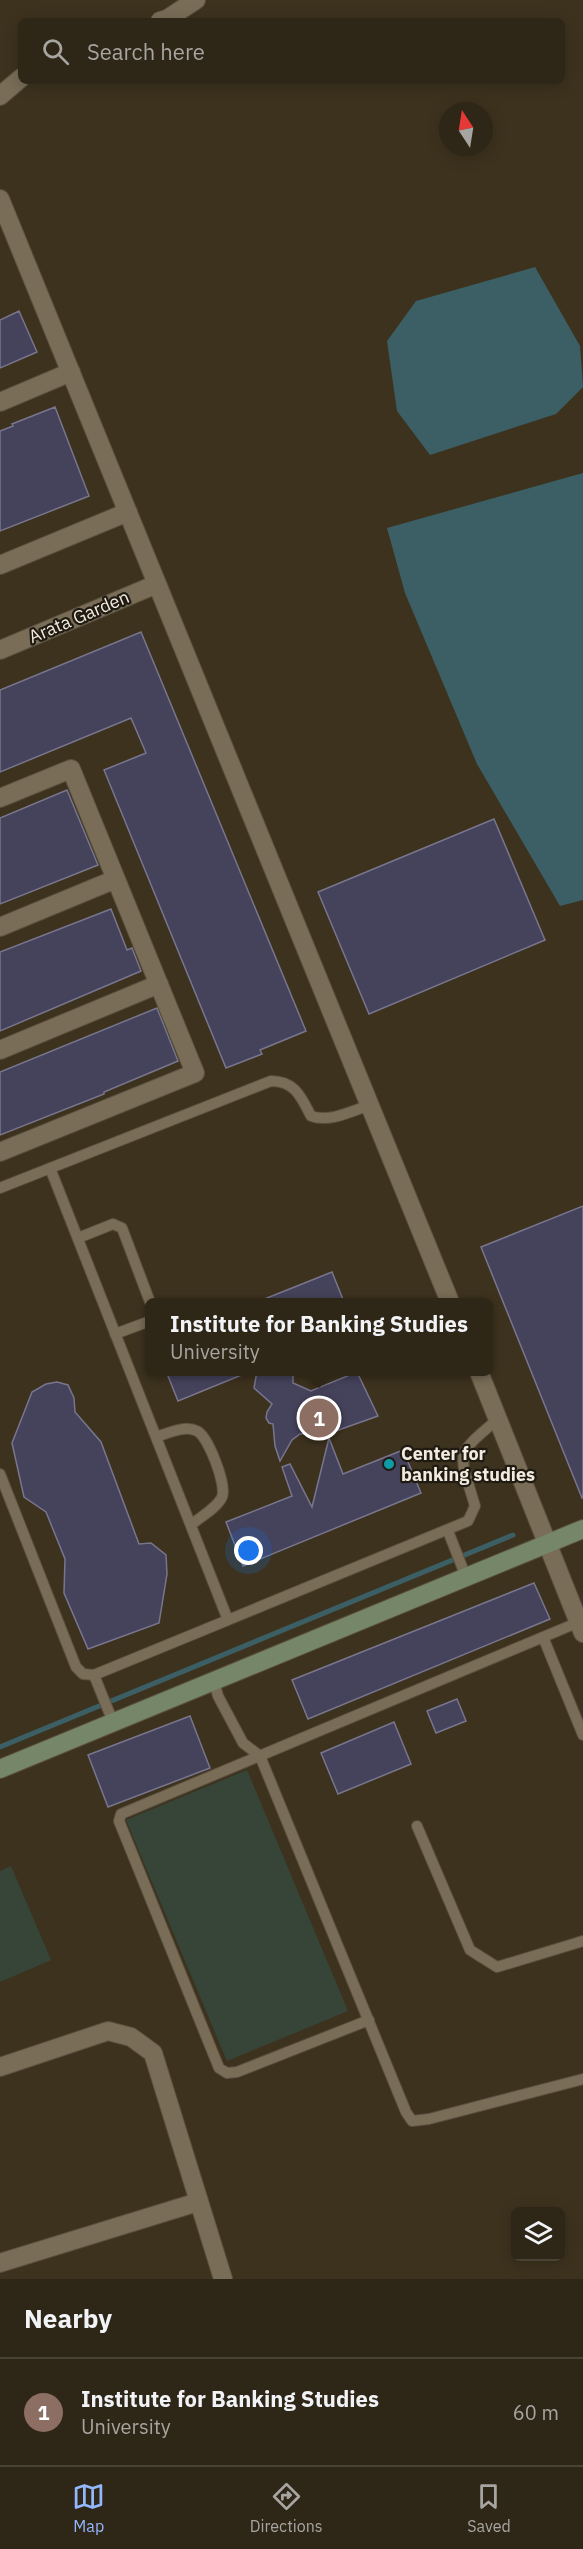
<!DOCTYPE html>
<html lang="en">
<head>
<meta charset="utf-8">
<style>
  :root { --surface:#2e2616; --page:#362e1f; --text:#f1f3f6; --muted:#a7a5a1; --line:#494335; --accent:#93b7fd }
  body { margin:0; font-family:"IBM Plex Sans",sans-serif; background:var(--page); color:var(--text) }
  .controls { position:absolute; right:18px; bottom:18px; display:grid; overflow:hidden; border-radius:9px; box-shadow:0 3px 15px #0003 }
  .controls button { width:54px; height:54px; display:grid; place-items:center; padding:0; border:0; border-bottom:2px solid var(--line); background:var(--surface); color:var(--text); font:30px sans-serif }
  .compass { position:absolute; left:439px; top:102px; width:54px; height:54px; border-radius:50%; background:var(--surface); box-shadow:0 3px 15px #0003; rotate:348deg }
  .you { position:absolute; left:249px; top:1551px; width:21px; height:21px; margin:-15px; border:4px solid #fff; border-radius:50%; background:#1a73e8; box-shadow:0 0 0 9px #1a73e833 }
  .badge { display:grid; place-items:center; width:39px; height:39px; border-radius:50%; background:var(--accent); color:#fff; font-size:20px; font-weight:700 }
  .pin { position:absolute; translate:-50% -50%; border:3px solid #fff; box-shadow:0 2px 6px #0006 }
  .popup { position:absolute; left:145px; top:1298px; width:348px; height:78px; box-sizing:border-box; display:grid; place-content:center; border-radius:9px; background:var(--surface); filter:drop-shadow(0 2px 4px #0005); font-size:20px; white-space:nowrap; color:var(--muted) }
  .popup b { font-size:22px; color:var(--text) }
  .popup::after { content:''; position:absolute; left:50%; top:100%; margin-left:-12px; border:12px solid transparent; border-top-color:var(--surface) }
  .list { margin:0; padding:0; list-style:none }
  h2 { display:flex; justify-content:space-between; align-items:center; height:78px; margin:0; padding:0 24px; font-size:26px }
  h2 small { font-size:20px; font-weight:400; color:var(--muted) }
  .list li { display:grid; grid-template-columns:39px 1fr auto; gap:18px; align-items:center; box-sizing:border-box; height:108px; padding:0 24px; border-top:2px solid var(--line) }
  .list b { display:block; font-size:22px; white-space:nowrap }
  .list p { margin:0; font-size:20px; white-space:nowrap; color:var(--muted) }
  .list em { font-size:20px; font-style:normal; color:var(--muted) }
  .icon { flex:none; width:33px; height:33px; fill:none; stroke:currentColor; stroke-width:2; stroke-linecap:round; stroke-linejoin:round }
  .map { position:relative; flex:none; width:583px; height:2279px; overflow:hidden }
  .search { position:absolute; background:var(--surface); box-shadow:0 3px 15px #0003; left:18px; right:18px; top:18px; height:66px; display:flex; align-items:center; gap:15px; box-sizing:border-box; padding:0 21px; border-radius:9px; color:var(--muted); font-size:22px }
  .sheet { height:186px; background:var(--surface) }
  nav { display:flex; justify-content:space-around; align-items:center; box-sizing:border-box; height:84px; border-top:2px solid var(--line); background:var(--surface); font-size:16px; color:var(--muted) }
  nav a { display:grid; justify-items:center; gap:3px }
  nav .on { color:var(--accent) }
  .map>svg:first-child { display:block }
  .green { fill:#374539 }
  .water { fill:#3b5f64 }
  .lines { fill:none; stroke-linecap:round; stroke-linejoin:round }
  .stream { stroke:#3b5f64; stroke-width:5 }
  .building { fill:#45425b; stroke:#78768e; stroke-width:1.5 }
  .lane-casing { stroke:#5a503e; stroke-width:12 }
  .street-casing { stroke:#5a503e; stroke-width:20 }
  .secondary-casing { stroke:#5a503e; stroke-width:20 }
  .lane { stroke:#796d57; stroke-width:10 }
  .street { stroke:#796d57; stroke-width:18 }
  .secondary { stroke:#768668; stroke-width:18 }
  .culture-dot { fill:#0f9aa8; stroke:#201b12; stroke-width:2 }
  .labels { text-anchor:middle; stroke-width:4.5; stroke-linejoin:round; paint-order:stroke }
  .street-label { font-size:18px; fill:#f2ebdf; stroke:#201b12 }
  .poi-label { font-size:18px; font-weight:bold; fill:#f2ebdf; stroke:#201b12; text-anchor:start }
</style>
</head>
<body>
<div class="map">
<svg width="583" height="2279" viewBox="0 0 583 2279">
  <rect width="100%" height="100%" fill="#3d321e"/>
  <path class="green" d="M 247,1770 L 348,2011 L 227,2061 L 126,1820 Z
    M 11,1866 L 51,1960 L 0,1982 L 0,1871 Z"/>
  <path class="water" d="M 535,267 L 580,346 L 583,387 L 556,414 L 430,455 L 397,411 L 387,341 L 416,301 Z
    M 583,473 L 583,900 L 560,906 L 477,764 L 405,593 L 387,528 Z"/>
  <g class="lines">
    <path class="stream" d="M 0,1747 L 513,1535"/>
  </g>
  <path class="building" d="M 19,311 L 37,352 L 0,368 L 0,320 Z
    M 55,407 L 89,496 L 0,531 L 0,431 L 13,426 L 12,424 Z
    M 141,632 L 306,1031 L 260,1050 L 262,1054 L 226,1068 L 104,770 L 146,753 L 131,718 L 0,772 L 0,690 Z
    M 67,790 L 98,865 L 0,904 L 0,818 Z
    M 494,819 L 545,940 L 369,1014 L 318,892 Z
    M 111,909 L 127,950 L 132,948 L 141,971 L 0,1031 L 0,952 Z
    M 157,1008 L 178,1061 L 104,1092 L 104,1094 L 0,1135 L 0,1072 Z
    M 583,1206 L 583,1497 L 582,1498 L 481,1247 Z
    M 332,1272 L 344,1302 L 257,1302 Z
    M 166,1371 L 249,1371 L 249,1372 L 178,1401 Z
    M 257,1371 L 293,1371 L 293,1383 L 311,1391 L 357,1372 L 378,1416 L 319,1437 L 312,1433 L 300,1434 L 292,1440 L 280,1461 L 275,1446 L 273,1424 L 269,1423 L 266,1418 L 267,1412 L 272,1404 L 254,1388 Z
    M 57,1382 L 68,1385 L 74,1398 L 75,1412 L 101,1442 L 139,1544 L 151,1543 L 166,1555 L 167,1574 L 159,1623 L 88,1649 L 64,1593 L 65,1559 L 46,1512 L 24,1497 L 12,1443 L 32,1392 L 46,1384 Z
    M 329,1438 L 343,1474 L 403,1450 L 421,1493 L 243,1566 L 226,1522 L 292,1496 L 282,1467 L 290,1464 L 312,1507 Z
    M 534,1583 L 550,1619 L 308,1719 L 292,1680 Z
    M 457,1699 L 466,1721 L 436,1733 L 427,1711 Z
    M 190,1716 L 210,1768 L 108,1807 L 88,1755 Z
    M 394,1722 L 411,1764 L 338,1794 L 321,1753 Z"/>
  <g class="lines">
    <g class="lane-casing">
      <path id="lane" d="M 50,1168 L 228,1620 L 468,1521 L 475,1506 C 459,1451 453,1457 498,1419
        M 0,1188 L 271,1081 C 295,1081 301,1097 311,1116 C 329,1123 352,1111 370,1105
        M 78,1238 L 113,1224 L 122,1228 L 150,1302
        M 115,1334 L 150,1321
        M 156,1437 C 168,1433 185,1425 197,1431 C 208,1436 227,1485 222,1497 C 217,1508 200,1517 191,1525
        M 0,1474 L 76,1667 L 83,1674 L 94,1675 L 228,1620
        M 448,1531 L 466,1577
        M 543,1637 L 583,1735
        M 94,1675 L 113,1722
        M 214,1681 L 218,1696 L 243,1743 L 260,1756 L 406,2112 L 412,2121 L 429,2119 L 583,2079
        M 417,1826 L 470,1950 L 497,1967 L 583,1941
        M 369,2020 L 237,2072 L 227,2073 L 219,2068 L 119,1821 L 121,1814 L 579,1622"/>
    </g>
    <g class="street-casing">
      <path id="street" d="M 160,21 L 167,19 L 196,0
        M 0,96 L 21,78
        M 0,199 L 450,1302
        M 0,402 L 71,372
        M 0,565 L 128,512
        M 0,650 L 157,584
        M 0,798 L 71,769 L 195,1073 L 0,1152
        M 0,927 L 116,879
        M 0,1050 L 159,984
        M 479,1372 L 583,1633
        M 0,2067 L 108,2031 L 131,2037 L 153,2053 L 223,2279
        M 0,2263 L 198,2202"/>
    </g>
    <g class="secondary-casing">
      <path id="secondary" d="M 0,1769 L 583,1529"/>
    </g>
    <use href="#lane" class="lane"/>
    <use href="#street" class="street"/>
    <use href="#secondary" class="secondary"/>
  </g>
  <circle class="culture-dot" cx="389" cy="1464" r="6"/>
  <g class="labels">
    <g class="street-label">
      <text transform="translate(79 617) rotate(-23)" y="6">Arata Garden</text>
    </g>
    <g class="poi-label">
      <text x="401" y="1460">Center for<tspan x="401" dy="21">banking studies</tspan></text>
    </g>
  </g>
</svg>
<div class="controls">
<button><svg class="icon" aria-label="layers" viewBox="0 0 24 24"><path d="M12 4l9 5-9 5-9-5zM3 14l9 5 9-5"/></svg></button>
</div>
<svg class="compass" viewBox="-18 -18 36 36"><path d="M0-13l5 13h-10z" fill="#e53935"/><path d="M0 13l5-13h-10z" fill="#a7a5a1"/></svg>
<div class="you"></div>
<div class="pin badge" style="left:319px;top:1418px;background:#8d6e63">1</div>
<div class="popup"><b>Institute for Banking Studies</b>University</div>
<div class="search"><svg class="icon" aria-label="search" viewBox="0 0 24 24"><circle cx="10" cy="10" r="6"/><path d="M15 15l6 6"/></svg>Search here</div>
</div>
<section class="sheet">
<h2>Nearby<small></small></h2>
<ul class="list">
<li><span class="badge" style="background:#8d6e63">1</span><div><b>Institute for Banking Studies</b><p>University</p></div><em>60 m</em></li>
</ul>
</section>
<nav>
<a class="on"><svg class="icon" aria-label="map" viewBox="0 0 24 24"><path d="M3 6l6-2 6 2 6-2v14l-6 2-6-2-6 2zM9 4v14M15 6v14"/></svg>Map</a>
<a><svg class="icon" aria-label="directions" viewBox="0 0 24 24"><path d="M12 3l9 9-9 9-9-9zM9 14v-3h6M13 9l2 2-2 2"/></svg>Directions</a>
<a><svg class="icon" aria-label="saved" viewBox="0 0 24 24"><path d="M7 4h10v16l-5-4-5 4z"/></svg>Saved</a>
</nav>
</body>
</html>
